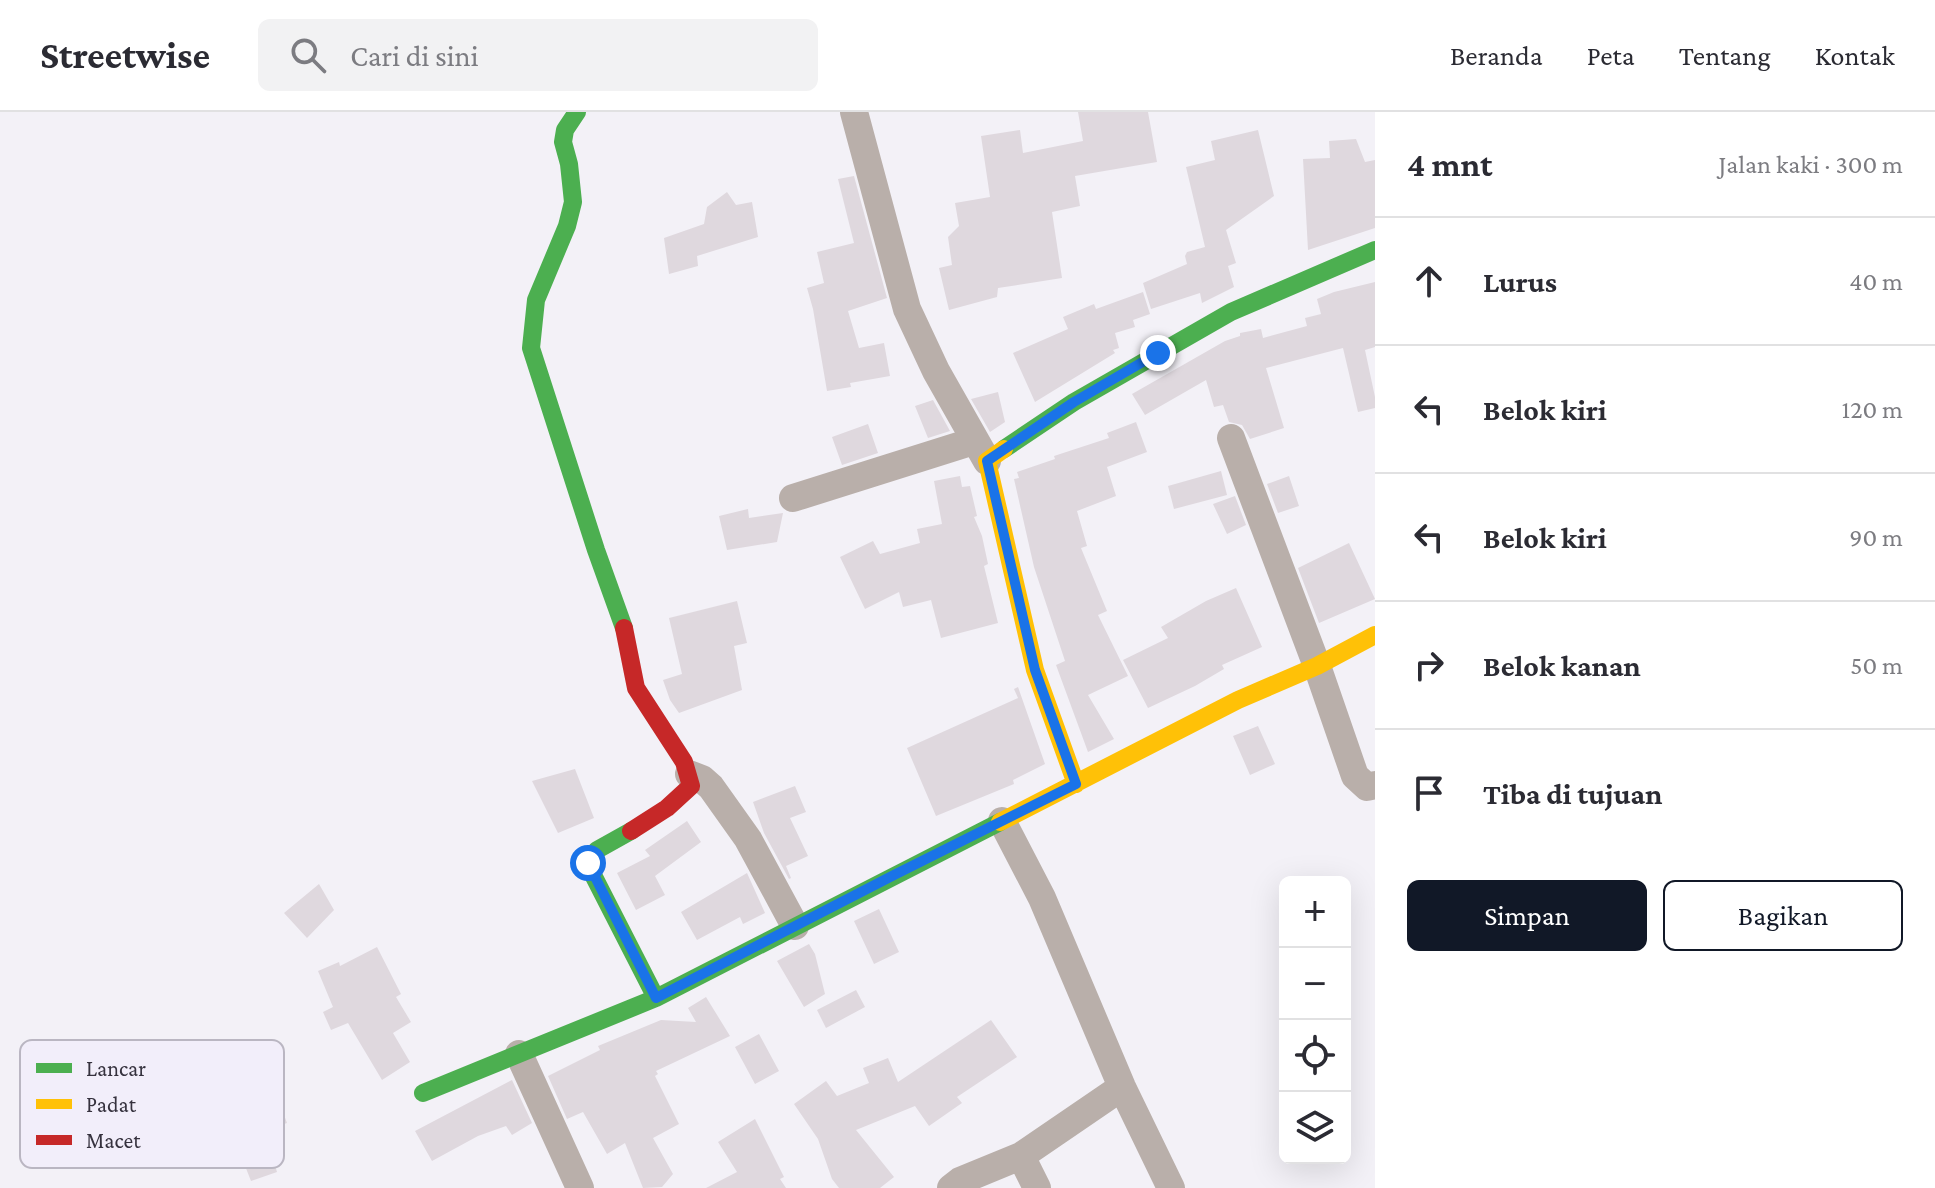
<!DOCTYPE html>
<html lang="id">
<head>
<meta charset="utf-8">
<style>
  :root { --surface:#fff; --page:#f2f2f3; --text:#2b2b33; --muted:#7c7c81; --line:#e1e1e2; --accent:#111827 }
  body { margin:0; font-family:"Crimson Pro",serif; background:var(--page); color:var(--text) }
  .controls { position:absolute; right:24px; bottom:24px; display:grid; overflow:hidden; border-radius:12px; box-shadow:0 8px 32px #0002 }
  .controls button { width:72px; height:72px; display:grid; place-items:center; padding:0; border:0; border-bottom:2px solid var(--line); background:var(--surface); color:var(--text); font:40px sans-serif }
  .stop { position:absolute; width:24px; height:24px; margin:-18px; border:6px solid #1a73e8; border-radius:50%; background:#fff }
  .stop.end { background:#1a73e8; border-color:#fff; box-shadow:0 2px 8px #0008 }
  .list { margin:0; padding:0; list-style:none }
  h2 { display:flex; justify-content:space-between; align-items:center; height:104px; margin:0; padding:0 32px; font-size:34px }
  h2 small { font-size:26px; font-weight:400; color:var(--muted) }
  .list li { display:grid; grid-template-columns:52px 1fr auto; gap:24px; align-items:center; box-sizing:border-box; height:128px; padding:0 32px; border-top:2px solid var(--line) }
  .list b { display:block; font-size:30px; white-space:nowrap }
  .list em { font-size:26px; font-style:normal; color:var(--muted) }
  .actions { display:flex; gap:16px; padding:24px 32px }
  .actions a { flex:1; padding:18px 0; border:2px solid var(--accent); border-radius:12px; text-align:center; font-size:28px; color:var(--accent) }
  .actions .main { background:var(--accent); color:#fff }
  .icon { flex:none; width:44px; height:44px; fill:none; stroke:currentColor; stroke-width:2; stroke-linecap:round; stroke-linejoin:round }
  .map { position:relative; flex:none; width:1375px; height:1076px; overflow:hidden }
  header { display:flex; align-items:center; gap:48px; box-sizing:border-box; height:112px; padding:0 40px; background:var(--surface); border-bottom:2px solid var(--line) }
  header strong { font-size:38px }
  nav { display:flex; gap:44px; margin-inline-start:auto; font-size:28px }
  .search { width:560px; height:72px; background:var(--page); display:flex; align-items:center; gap:20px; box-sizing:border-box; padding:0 28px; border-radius:12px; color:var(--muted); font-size:30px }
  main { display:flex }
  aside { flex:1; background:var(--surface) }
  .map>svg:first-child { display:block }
  .building { fill:#dfd8de }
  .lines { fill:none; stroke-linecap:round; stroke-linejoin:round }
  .street { stroke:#b9afaa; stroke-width:28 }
  .fast { stroke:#4caf50; stroke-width:18 }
  .slow { stroke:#ffc107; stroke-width:18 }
  .jam { stroke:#c62828; stroke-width:18 }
  .route { stroke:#1a73e8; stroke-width:10 }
  .key { fill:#f2eefa; stroke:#bab6c2; stroke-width:2 }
  .key-label { font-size:22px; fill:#36323e }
</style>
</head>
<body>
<header>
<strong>Streetwise</strong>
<div class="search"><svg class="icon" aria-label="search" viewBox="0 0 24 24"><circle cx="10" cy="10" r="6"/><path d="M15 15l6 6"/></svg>Cari di sini</div>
<nav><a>Beranda</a><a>Peta</a><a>Tentang</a><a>Kontak</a></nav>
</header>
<main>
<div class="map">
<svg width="1375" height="1076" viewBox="0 0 1375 1076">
  <rect width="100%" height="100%" fill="#f3f1f7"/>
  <path class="building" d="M 1078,0 L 1148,0 L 1157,50 L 1075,64 L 1080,94 L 1052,100 L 1062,166 L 998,176 L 997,185 L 949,198 L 939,156 L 952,153 L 948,125 L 959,114 L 955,91 L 990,85 L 981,24 L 1020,18 L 1023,41 L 1083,29 Z
    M 1258,18 L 1274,84 L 1226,118 L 1236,151 L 1228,154 L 1234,175 L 1202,191 L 1200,181 L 1151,197 L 1143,171 L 1187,152 L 1185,144 L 1187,140 L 1205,135 L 1186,55 L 1215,48 L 1211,29 Z
    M 1356,27 L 1365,50 L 1375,48 L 1375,116 L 1308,138 L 1303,47 L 1330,46 L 1329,29 Z
    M 854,64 L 887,186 L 848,199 L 859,236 L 884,231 L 890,264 L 850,271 L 851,275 L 827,279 L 813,197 L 807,176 L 824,171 L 817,140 L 854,131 L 838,67 Z
    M 727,80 L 736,93 L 752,90 L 758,125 L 697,144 L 698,154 L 669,162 L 664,126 L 704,112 L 707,95 Z
    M 1375,170 L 1375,235 L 1365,238 L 1375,285 L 1375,296 L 1358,300 L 1343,236 L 1266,256 L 1284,316 L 1250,327 L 1242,313 L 1229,310 L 1223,293 L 1214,295 L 1206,268 L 1145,303 L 1132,282 L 1225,229 L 1240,224 L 1240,221 L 1261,217 L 1263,226 L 1307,214 L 1305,206 L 1321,202 L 1317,187 L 1334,180 Z
    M 1143,180 L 1150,202 L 1133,208 L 1135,215 L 1115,221 L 1119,236 L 1113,238 L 1115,241 L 1035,290 L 1013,241 L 1068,217 L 1063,205 L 1094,192 L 1096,197 Z
    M 998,280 L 1005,310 L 990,320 L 971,287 Z
    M 933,288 L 950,319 L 928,326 L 915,294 Z
    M 1136,310 L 1147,340 L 1107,355 L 1116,384 L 1077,399 L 1087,434 L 1081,436 L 1107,499 L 1098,503 L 1128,564 L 1088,583 L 1114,627 L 1088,640 L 1056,553 L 1065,549 L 1034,455 L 1014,367 L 1019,366 L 1017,360 L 1055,347 L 1054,344 L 1109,326 L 1107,321 Z
    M 868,312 L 878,341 L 842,353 L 832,325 Z
    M 1221,359 L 1227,383 L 1174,397 L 1168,374 Z
    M 960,364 L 962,375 L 970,374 L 977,404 L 974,405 L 982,424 L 988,452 L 984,454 L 998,511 L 941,526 L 931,488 L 903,495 L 899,480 L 865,497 L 840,445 L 873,429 L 880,442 L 920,431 L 917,417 L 942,412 L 934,369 Z
    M 1289,364 L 1299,394 L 1278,401 L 1267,372 Z
    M 1235,384 L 1246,413 L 1227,422 L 1213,392 Z
    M 748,397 L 749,406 L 783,401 L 777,430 L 727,438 L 719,404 Z
    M 1349,431 L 1375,487 L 1319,511 L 1298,456 Z
    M 1236,476 L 1262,535 L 1222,553 L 1224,557 L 1195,574 L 1148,596 L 1123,548 L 1168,526 L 1161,515 L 1206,489 Z
    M 737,489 L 747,531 L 734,534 L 742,578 L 679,601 L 670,588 L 663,568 L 682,562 L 669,506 Z
    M 1018,575 L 1045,652 L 1013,668 L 1014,672 L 936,704 L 907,636 L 1018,586 L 1014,577 Z
    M 1258,614 L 1275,652 L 1250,663 L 1233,624 Z
    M 575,657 L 594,706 L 558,721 L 532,669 Z
    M 795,674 L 806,700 L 790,706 L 808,744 L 786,754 L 791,766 L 789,767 L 764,721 L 753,690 Z
    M 687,709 L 701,730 L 655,764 L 665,783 L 636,798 L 617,761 L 650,744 L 645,738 Z
    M 747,761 L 765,801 L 743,812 L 740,805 L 697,828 L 681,800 Z
    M 319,772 L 334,798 L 307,826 L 284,801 Z
    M 879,797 L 899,840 L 874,852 L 854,809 Z
    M 809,832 L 815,842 L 825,882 L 804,895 L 777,849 Z
    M 377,835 L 401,882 L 396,885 L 411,910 L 393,921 L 410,950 L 382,968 L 348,911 L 331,918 L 323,900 L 333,895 L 318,859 L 339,850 L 340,854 Z
    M 856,878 L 865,895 L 826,916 L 817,898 Z
    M 706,885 L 730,924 L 656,959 L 658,962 L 655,964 L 679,1012 L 653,1026 L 673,1062 L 662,1075 L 643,1076 L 625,1031 L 607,1042 L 583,1000 L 567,1007 L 548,964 L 600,938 L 598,934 L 661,908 L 696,910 L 688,896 Z
    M 991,908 L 1017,945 L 957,985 L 962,991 L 929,1014 L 915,994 L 856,1018 L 894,1065 L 880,1076 L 839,1076 L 832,1067 L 818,1027 L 794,992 L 826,969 L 837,984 L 869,971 L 863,956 L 888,946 L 898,970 Z
    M 759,922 L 779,959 L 755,972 L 735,935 Z
    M 512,968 L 532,1011 L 512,1023 L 506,1014 L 478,1024 L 432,1049 L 415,1019 Z
    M 274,976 L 287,1011 L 265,1019 L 253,983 Z
    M 755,1007 L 784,1065 L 780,1067 L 786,1076 L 706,1076 L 737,1060 L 718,1030 Z
    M 267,1025 L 277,1060 L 251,1069 L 236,1031 Z"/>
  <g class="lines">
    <path class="street" d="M 854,0 L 907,197 L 936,259 L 987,349
      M 1231,326 L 1317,554 L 1355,664 L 1367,675 L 1375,673
      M 793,386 L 974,329
      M 689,662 L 702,667 L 711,675 L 748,727 L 795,814
      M 1002,709 L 1042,786 L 1122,975 L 1171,1076
      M 519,942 L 580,1076
      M 951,1076 L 960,1069 L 1021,1044
      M 1037,1076 L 1021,1044 L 1122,975"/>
    <path class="fast" d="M 577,0 L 565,18 L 563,30 L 569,52 L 573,90 L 567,114 L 536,188 L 531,236 L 596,438 L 624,516
      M 1004,337 L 1074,290 L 1231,200 L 1375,138
      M 631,719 L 597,738 L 588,747 L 591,759 L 656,886
      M 423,981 L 656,886 L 1000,710"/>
    <path class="slow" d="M 1004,337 L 987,349 L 1035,558 L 1076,672
      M 1000,710 L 1238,588 L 1317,554 L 1375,523"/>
    <path class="jam" d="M 624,516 L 636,576 L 684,650 L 691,674 L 667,696 L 631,719"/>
  </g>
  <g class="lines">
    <path class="route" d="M 588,751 L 656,886 L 894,763 L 1076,672 L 1035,558 L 987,349 L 1074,290 L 1158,241"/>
  </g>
  <rect x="20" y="928" width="264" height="128" rx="12" class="key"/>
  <rect x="36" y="951" width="36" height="10" fill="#4caf50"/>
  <rect x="36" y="987" width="36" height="10" fill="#ffc107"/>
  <rect x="36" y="1023" width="36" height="10" fill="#c62828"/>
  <g class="key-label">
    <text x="86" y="964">Lancar</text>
    <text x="86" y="1000">Padat</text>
    <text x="86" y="1036">Macet</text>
  </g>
</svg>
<div class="controls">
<button>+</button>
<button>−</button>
<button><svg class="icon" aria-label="locate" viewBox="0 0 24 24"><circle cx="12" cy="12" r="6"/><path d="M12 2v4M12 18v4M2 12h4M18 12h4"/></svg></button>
<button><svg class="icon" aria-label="layers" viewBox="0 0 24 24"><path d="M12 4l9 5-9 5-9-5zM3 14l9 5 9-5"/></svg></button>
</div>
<div class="stop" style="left:588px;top:751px"></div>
<div class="stop end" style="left:1158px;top:241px"></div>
</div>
<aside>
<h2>4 mnt<small>Jalan kaki · 300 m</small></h2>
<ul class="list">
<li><svg class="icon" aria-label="ahead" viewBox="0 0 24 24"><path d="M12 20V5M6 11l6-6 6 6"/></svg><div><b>Lurus</b></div><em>40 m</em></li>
<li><svg class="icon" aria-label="left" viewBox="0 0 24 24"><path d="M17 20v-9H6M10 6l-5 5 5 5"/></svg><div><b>Belok kiri</b></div><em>120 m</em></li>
<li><svg class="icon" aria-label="left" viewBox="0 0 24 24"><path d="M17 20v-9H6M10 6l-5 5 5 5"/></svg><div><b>Belok kiri</b></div><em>90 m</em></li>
<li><svg class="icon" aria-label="right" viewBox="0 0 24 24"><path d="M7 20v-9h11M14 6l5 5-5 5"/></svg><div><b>Belok kanan</b></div><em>50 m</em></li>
<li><svg class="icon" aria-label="arrive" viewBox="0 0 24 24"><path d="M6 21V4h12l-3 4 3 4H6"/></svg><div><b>Tiba di tujuan</b></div></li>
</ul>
<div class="actions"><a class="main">Simpan</a><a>Bagikan</a></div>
</aside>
</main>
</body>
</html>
